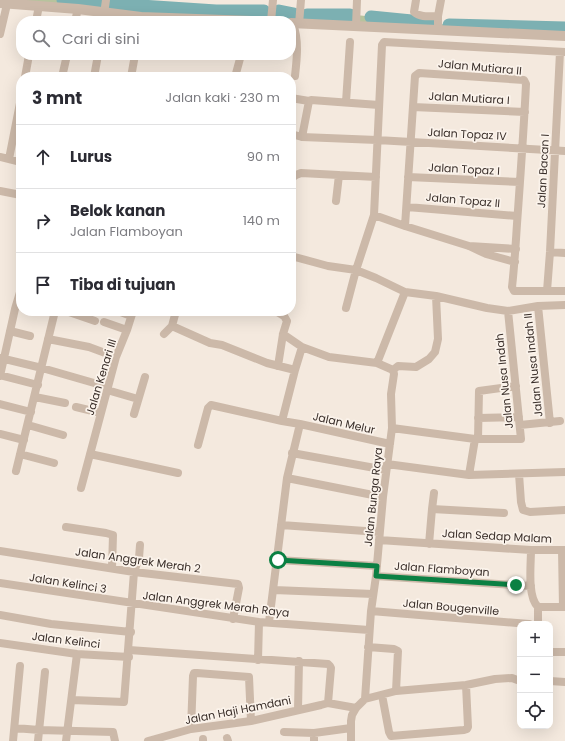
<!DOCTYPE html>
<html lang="id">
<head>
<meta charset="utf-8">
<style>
  :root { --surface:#fff; --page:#f2f2f3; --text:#2b2b33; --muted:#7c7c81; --line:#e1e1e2 }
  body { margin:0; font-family:Poppins,sans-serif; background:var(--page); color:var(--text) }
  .controls { position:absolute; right:12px; bottom:12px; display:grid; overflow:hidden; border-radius:8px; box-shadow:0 4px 16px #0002 }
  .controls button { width:36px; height:36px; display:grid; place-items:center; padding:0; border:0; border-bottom:1px solid var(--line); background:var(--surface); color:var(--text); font:20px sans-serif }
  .stop { position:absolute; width:12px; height:12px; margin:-9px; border:3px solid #0b8043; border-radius:50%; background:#fff }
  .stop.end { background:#0b8043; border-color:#fff; box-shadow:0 1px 4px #0008 }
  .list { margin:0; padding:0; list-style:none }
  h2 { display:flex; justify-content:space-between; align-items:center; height:52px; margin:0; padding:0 16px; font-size:17px }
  h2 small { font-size:13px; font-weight:400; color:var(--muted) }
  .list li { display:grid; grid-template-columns:26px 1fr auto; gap:12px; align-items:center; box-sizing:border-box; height:64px; padding:0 16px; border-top:1px solid var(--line) }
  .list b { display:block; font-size:15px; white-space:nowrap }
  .list p { margin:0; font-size:13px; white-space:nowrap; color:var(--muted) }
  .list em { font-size:13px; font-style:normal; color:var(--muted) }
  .icon { flex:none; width:22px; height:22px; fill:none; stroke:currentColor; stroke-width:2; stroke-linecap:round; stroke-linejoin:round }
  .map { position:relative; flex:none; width:565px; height:741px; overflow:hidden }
  .search { position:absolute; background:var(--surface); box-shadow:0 4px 16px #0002; left:16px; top:16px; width:280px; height:44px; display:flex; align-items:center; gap:10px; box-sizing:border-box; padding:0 14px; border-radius:16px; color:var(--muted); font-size:15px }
  .panel { position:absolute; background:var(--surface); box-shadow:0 4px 16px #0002; left:16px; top:72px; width:280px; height:244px; border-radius:16px }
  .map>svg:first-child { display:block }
  .green { fill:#b7c39d }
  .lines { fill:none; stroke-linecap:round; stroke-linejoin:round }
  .river { stroke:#7cb0b2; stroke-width:13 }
  .minor { stroke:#ccb9a9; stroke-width:8 }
  .tertiary { stroke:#ccb9a9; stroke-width:10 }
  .route { stroke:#0b8043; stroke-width:5 }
  .labels { text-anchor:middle; stroke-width:3.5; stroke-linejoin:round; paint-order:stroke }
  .street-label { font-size:11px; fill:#392e29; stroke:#fbf3eb }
</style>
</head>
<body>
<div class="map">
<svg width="565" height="741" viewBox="0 0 565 741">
  <rect width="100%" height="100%" fill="#f4e9de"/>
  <path class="green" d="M 0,0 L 63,0 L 216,11 L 271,11 L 307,15 L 356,15 L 449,25 L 565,28 L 565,36 L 291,21 L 174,18 Z"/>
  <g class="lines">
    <path class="river" d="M 63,0 L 100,4
      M 111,4 L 216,11 L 264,11
      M 279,11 L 294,14
      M 307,15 L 350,15
      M 371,17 L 432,23
      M 449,25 L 565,28"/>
    <path class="minor" d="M 416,0 L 414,12 C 421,18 430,16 438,16
      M 36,21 L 39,6
      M 75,21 L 78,9
      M 103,21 L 106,0
      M 271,21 L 273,0
      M 293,24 C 299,40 297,58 295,76
      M 299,24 L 301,0
      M 356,26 L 357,0
      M 438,30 L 438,16 L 441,0
      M 0,34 L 8,0
      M 25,77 L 29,55
      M 62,77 L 67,55
      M 94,77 L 98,55
      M 131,77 L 135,55
      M 235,77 L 241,55
      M 291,98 L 309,101
      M 346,102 L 350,42
      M 379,105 L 311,100 L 309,101 L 302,137 L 377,140 L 565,151
      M 413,107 L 525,112
      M 291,134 L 302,137
      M 0,157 L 21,162
      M 9,159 L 21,98
      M 408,177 L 520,182
      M 291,179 L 296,175 L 301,173 L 376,177
      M 0,191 L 21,195
      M 336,201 L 339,175
      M 407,207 L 517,216
      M 374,215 L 405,226 L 469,246 L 486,254 L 515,262
      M 405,226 L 415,76 L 419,73 L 524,80 L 526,84 C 524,126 521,168 518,210 C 516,236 515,261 512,287 L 514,291 L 565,291
      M 469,246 L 516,249
      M 550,252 L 565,253
      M 291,256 L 328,266 L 356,270 L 376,278 L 405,292 L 436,296 L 487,308 L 508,311 L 538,306 L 565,305
      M 547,291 L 550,252 L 560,52
      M 538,306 L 550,423
      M 346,308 L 356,270 L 374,215 L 382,45 L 384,42 L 565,52
      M 66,311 L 95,321
      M 118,311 L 131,316
      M 276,311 L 284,316 L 287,321 L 283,334 L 278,366
      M 172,326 L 210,343 L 222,345 L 267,363 L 295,370 L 302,347
      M 127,330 L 133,311
      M 10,331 L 30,336
      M 164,334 L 172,326 L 176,311
      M 283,334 L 302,347 L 329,357 L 377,363 L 393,370
      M 48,339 L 89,347 L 116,357
      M 0,358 L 42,368 L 108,387
      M 377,363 L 405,292
      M 295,370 L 282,421 L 300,424
      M 393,370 L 398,366 L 416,367 L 429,359 L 435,352 L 438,339 L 436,296
      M 0,375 L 38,385
      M 0,376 L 15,309 L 21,289
      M 107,390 L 138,399
      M 35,397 L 65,403
      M 0,404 L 31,412
      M 76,407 L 101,413
      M 134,414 L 145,377
      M 478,418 L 519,417
      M 28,425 L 63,435
      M 520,425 L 560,421
      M 392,428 L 475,439 L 521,439 L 508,311
      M 0,434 L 24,440
      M 478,439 L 479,391 L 516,386
      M 198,445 L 208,408 L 211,405 L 282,421
      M 292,453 L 386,470
      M 20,454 L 54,463
      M 90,454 L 178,473
      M 387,464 L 469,475 L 565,472
      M 16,471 L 55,311
      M 519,474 L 521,502 L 523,510 L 530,512 L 565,510
      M 469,475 L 475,439
      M 287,478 L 383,497
      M 81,488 L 116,357 L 127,330 L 104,322
      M 432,509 L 434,493
      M 281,525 L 379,532
      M 66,527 L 106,533 L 113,535 L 112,568
      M 379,540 L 531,550 L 565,550
      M 429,544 L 432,509 L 504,513
      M 531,550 C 531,564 527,597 538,607
      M 562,550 L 563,607
      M 0,551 L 134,572 L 238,584 L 239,588 L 233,619
      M 278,560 L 377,566
      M 376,576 L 531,586
      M 0,583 L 259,622 L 369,630
      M 274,590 L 373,594
      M 538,607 L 565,607
      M 371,611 L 529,624
      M 0,615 L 51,624 L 131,632
      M 269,622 L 287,478 L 300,424 L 390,444
      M 538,624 L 538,607
      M 0,643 L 77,654 L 129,657
      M 368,647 L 394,649 L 398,651 L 396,691
      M 129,650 L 328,664 L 330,666 L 331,668 L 328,703
      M 550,652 L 565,652
      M 258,660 L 259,622
      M 550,681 L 565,682
      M 382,695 L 389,732 L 391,736 L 464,730 L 467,729 L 468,727 L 466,685
      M 365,699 L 371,611 L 376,576 L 383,497 L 392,428 L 391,394 L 394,374 L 393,370
      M 72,700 L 124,702 L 134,572 L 139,558 L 140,545
      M 298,710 L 299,661
      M 15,728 L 39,730 L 113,732 L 115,741
      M 191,729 L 193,676 L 194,673 L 197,673 L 249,677 L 251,721
      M 284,732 L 314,733
      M 227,738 L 228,741
      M 203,739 L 203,741
      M 13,741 L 20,666
      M 38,741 L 45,672
      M 66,741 L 77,654
      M 148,741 L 191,729 L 251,721 L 321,705 L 328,703 L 356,708
      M 314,741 L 314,733 L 351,728
      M 351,741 L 351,721 L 352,715 L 356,708 L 365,699 L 396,691 L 466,685 L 495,679 L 512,678 L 520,681"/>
    <path class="tertiary" d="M 0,3 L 78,9 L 141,17 L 252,21
      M 291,23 L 565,36"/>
  </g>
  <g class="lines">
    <path class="route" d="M 278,560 L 377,566 L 376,576 L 516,585"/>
  </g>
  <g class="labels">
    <g class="street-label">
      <text transform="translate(480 67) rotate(5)" y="4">Jalan Mutiara II</text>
      <text transform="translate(469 98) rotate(3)" y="4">Jalan Mutiara I</text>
      <text transform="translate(467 134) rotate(3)" y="4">Jalan Topaz IV</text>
      <text transform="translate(464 169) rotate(3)" y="4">Jalan Topaz I</text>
      <text transform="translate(543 171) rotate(-87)" y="4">Jalan Bacan I</text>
      <text transform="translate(463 200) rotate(5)" y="4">Jalan Topaz II</text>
      <text transform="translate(533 365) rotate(-96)" y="4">Jalan Nusa Indah II</text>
      <text transform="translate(101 377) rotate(-73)" y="4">Jalan Kenari III</text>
      <text transform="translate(504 381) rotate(-96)" y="4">Jalan Nusa Indah</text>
      <text transform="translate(344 423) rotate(13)" y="4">Jalan Melur</text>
      <text transform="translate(373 497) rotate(-84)" y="4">Jalan Bunga Raya</text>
      <text transform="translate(497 536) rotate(3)" y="4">Jalan Sedap Malam</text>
      <text transform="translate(138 560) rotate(8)" y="4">Jalan Anggrek Merah 2</text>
      <text transform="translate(442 569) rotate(4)" y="4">Jalan Flamboyan</text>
      <text transform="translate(68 583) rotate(9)" y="4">Jalan Kelinci 3</text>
      <text transform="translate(216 604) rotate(7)" y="4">Jalan Anggrek Merah Raya</text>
      <text transform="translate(451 607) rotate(5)" y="4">Jalan Bougenville</text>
      <text transform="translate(66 640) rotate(7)" y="4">Jalan Kelinci</text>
      <text transform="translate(238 710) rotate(-11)" y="4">Jalan Haji Hamdani</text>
    </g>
  </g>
</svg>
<div class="controls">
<button>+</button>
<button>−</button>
<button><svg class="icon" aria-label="locate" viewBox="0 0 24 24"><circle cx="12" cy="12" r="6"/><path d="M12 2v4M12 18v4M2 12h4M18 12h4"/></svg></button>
</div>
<div class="stop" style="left:278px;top:560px"></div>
<div class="stop end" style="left:516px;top:585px"></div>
<div class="search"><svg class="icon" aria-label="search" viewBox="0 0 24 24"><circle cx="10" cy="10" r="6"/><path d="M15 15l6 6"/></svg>Cari di sini</div>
<section class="panel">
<h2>3 mnt<small>Jalan kaki · 230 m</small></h2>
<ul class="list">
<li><svg class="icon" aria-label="ahead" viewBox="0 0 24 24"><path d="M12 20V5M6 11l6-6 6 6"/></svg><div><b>Lurus</b></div><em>90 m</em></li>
<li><svg class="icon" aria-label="right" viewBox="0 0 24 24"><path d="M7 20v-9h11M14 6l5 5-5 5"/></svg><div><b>Belok kanan</b><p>Jalan Flamboyan</p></div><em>140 m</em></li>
<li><svg class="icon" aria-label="arrive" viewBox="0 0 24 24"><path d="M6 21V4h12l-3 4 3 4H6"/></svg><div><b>Tiba di tujuan</b></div></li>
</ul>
</section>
</div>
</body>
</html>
